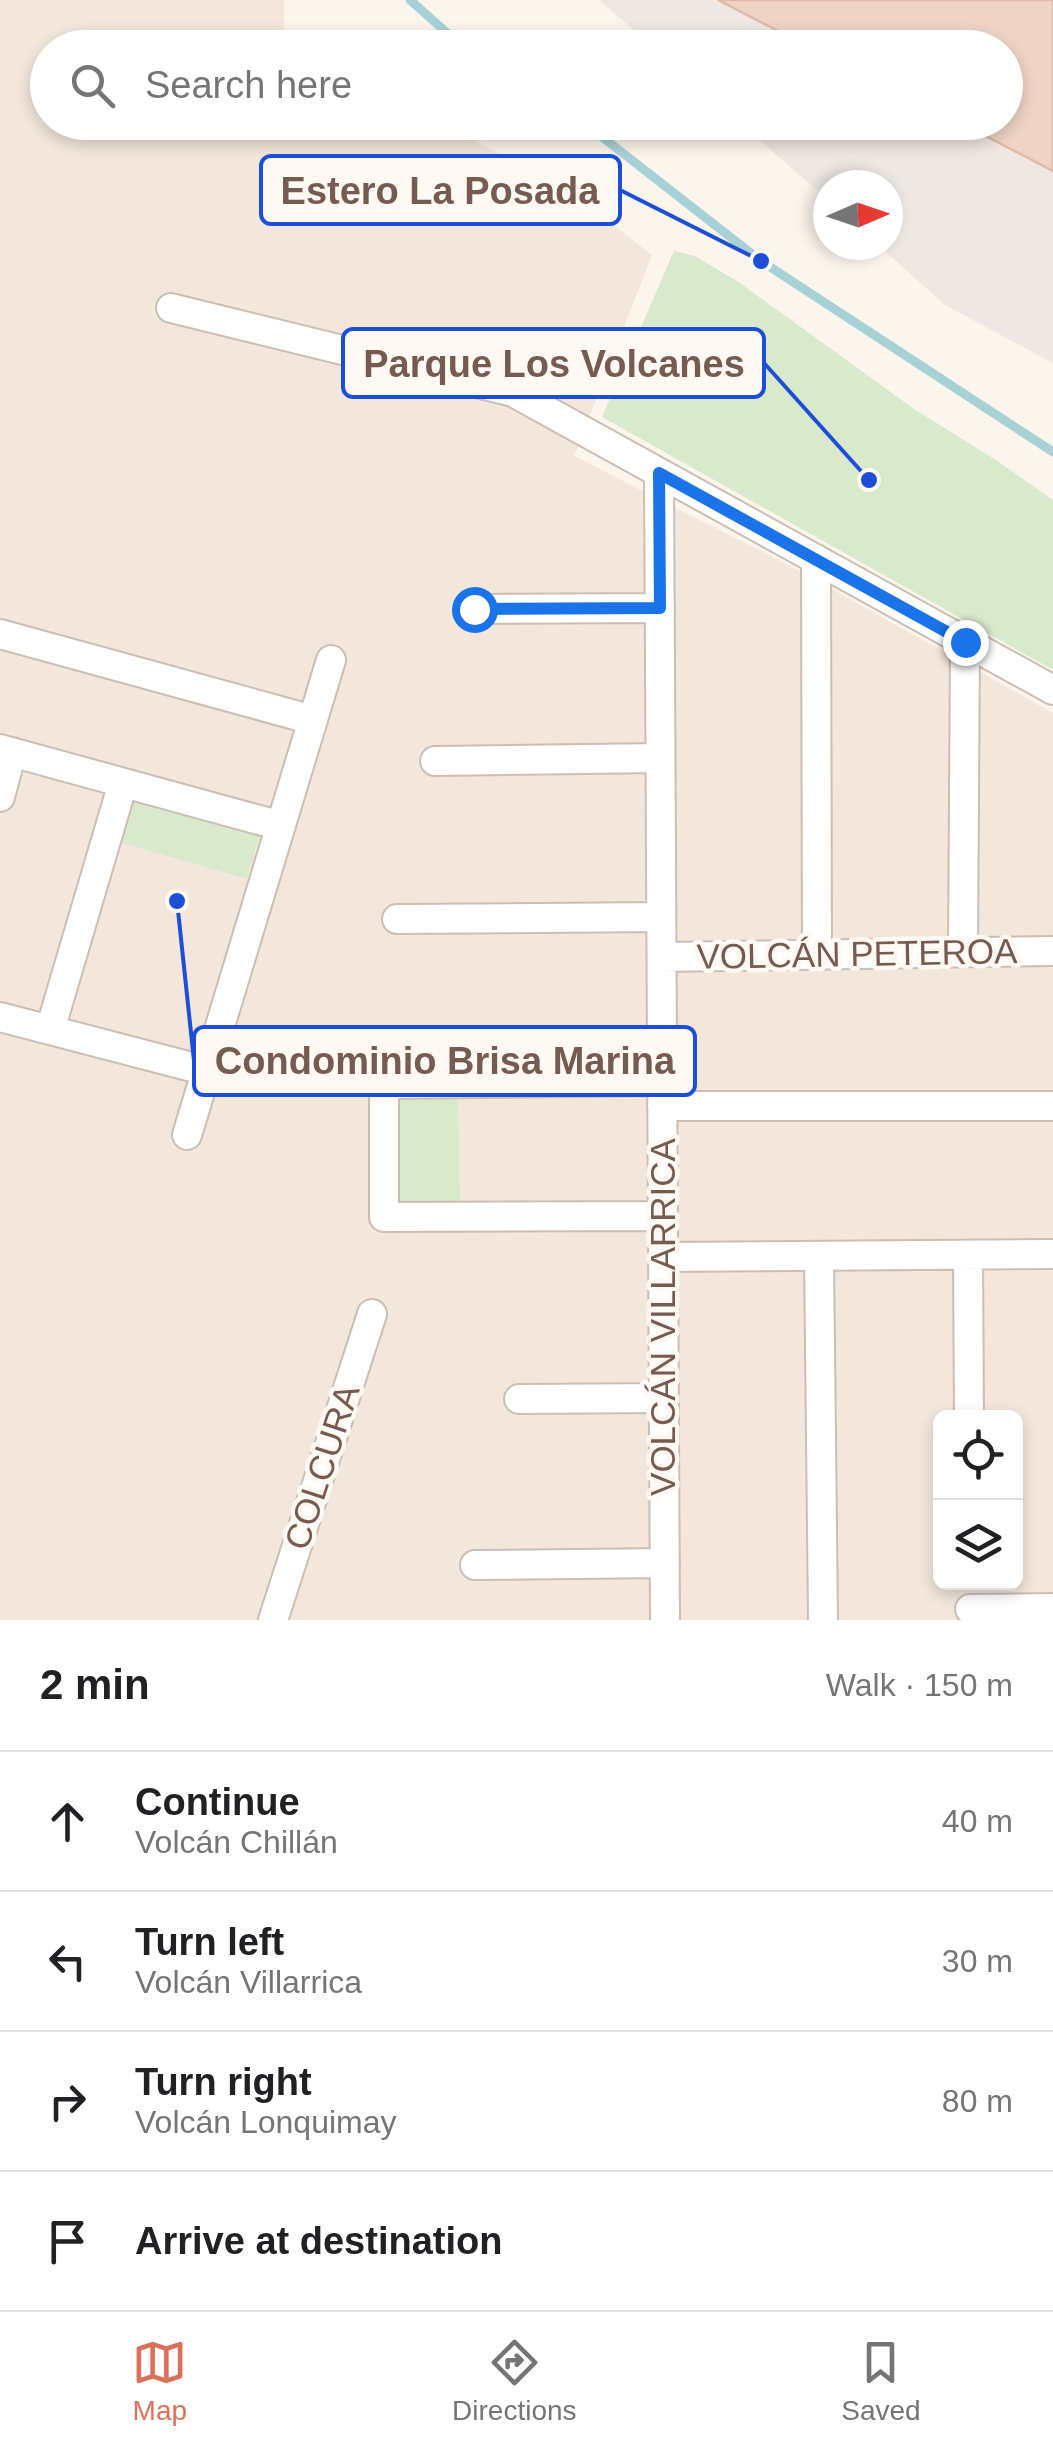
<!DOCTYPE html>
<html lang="en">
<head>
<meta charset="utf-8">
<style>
  :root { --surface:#fff; --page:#f2f2f2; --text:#202124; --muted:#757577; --line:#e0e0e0; --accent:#dc715a }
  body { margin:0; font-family:Arial,sans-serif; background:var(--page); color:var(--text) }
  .controls { position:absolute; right:30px; bottom:30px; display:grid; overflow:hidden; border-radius:15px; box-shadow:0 5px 15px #0003 }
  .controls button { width:90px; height:90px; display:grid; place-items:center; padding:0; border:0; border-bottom:2px solid var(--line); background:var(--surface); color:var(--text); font:50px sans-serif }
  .compass { position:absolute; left:813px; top:170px; width:90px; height:90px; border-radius:50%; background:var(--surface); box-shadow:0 5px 15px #0003; rotate:88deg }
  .stop { position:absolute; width:30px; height:30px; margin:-22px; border:8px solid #1a73e8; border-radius:50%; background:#fff }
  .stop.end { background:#1a73e8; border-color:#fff; box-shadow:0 2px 10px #0008 }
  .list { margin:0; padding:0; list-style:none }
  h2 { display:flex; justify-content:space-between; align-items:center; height:130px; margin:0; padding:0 40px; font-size:42px }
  h2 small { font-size:32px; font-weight:400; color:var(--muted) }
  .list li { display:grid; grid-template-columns:65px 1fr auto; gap:30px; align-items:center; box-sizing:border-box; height:140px; padding:0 40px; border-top:2px solid var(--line) }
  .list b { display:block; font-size:38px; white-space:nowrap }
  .list p { margin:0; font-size:32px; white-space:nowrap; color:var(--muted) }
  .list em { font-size:32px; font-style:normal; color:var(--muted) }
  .icon { flex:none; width:55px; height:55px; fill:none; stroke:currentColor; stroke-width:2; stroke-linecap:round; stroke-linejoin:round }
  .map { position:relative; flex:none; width:1053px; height:1620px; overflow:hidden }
  .search { position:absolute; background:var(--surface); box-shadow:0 5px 15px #0003; left:30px; right:30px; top:30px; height:110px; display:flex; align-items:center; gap:25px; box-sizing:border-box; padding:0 35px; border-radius:55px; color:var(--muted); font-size:38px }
  .sheet { height:690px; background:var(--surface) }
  nav { display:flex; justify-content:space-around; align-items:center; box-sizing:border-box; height:140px; border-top:2px solid var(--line); background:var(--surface); font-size:28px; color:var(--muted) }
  nav a { display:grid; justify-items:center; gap:5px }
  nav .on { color:var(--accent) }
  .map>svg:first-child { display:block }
  .residential { fill:#f3e7db; fill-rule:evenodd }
  .industrial { fill:#eee8e4 }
  .green { fill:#d9e9cb }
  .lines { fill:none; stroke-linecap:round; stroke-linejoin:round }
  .stream { stroke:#a8d1d6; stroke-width:9 }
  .building { fill:#efd4c5; stroke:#e1baa7; stroke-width:2.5 }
  .minor-casing { stroke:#cebdb2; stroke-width:32 }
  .minor { stroke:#fff; stroke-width:28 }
  .route { stroke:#1a73e8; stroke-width:12 }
  .labels { text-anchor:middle; stroke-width:9; stroke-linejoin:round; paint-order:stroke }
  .street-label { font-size:35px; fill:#765b50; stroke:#fef9f3 }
  .leader { fill:none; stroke:#1d4ed8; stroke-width:4 }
  .callout-dot { fill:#1d4ed8; stroke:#fef9f3; stroke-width:4 }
  .callout { fill:#fef9f3; stroke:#1d4ed8; stroke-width:4 }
  .callout-label { font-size:38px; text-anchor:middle; font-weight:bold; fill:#765b50 }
</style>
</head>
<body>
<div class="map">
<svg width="1053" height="1620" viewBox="0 0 1053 1620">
  <rect width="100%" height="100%" fill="#fcf5ec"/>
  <path class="residential" d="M 0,0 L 284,0 L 284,35 L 306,47 L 48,48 L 48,122 L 442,123 L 578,197 L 652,255 L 574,456 L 798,570 L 1053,713 L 1053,1620 L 0,1620 ZM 940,1418 L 1016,1418 L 1016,1582 L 940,1582 Z"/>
  <path class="industrial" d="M 599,0 L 1053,0 L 1053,363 L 945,305 L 878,245 L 888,245 L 888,185 L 828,185 L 828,200 L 740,123 L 1006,122 L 1006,48 L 653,47 Z"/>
  <path class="green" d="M 674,251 L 695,256 L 740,283 L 914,409 L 996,460 L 1053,500 L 1053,670 L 602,417 Z
    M 128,796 L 260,834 L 247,879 L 115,841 Z
    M 392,1093 L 458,1093 L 460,1209 L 393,1209 Z"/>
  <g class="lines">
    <path class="stream" d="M 410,0 L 464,48
      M 583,122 L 761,261 L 1053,452"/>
  </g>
  <path class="building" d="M 718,0 L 1053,0 L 1053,171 L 959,122 L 1006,122 L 1006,48 L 811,48 Z"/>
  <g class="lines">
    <g class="minor-casing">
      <path id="minor" d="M 171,308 L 513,392 L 1053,690
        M 659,473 L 665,1620
        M 816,559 L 817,954
        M 474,609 L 660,608
        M 0,634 L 313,720
        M 0,749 L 281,826
        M 435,761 L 660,758
        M 0,797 L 12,752
        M 397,919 L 661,917
        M 963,952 L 965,642
        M 662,957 L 1053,951
        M 0,1017 L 207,1071
        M 50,1030 L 123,783
        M 662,1081 L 384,1084 L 384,1217 L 663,1216
        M 662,1106 L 1053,1106
        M 187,1135 L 331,660
        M 968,1255 L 969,1418
        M 819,1256 L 823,1620
        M 663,1257 L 1053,1254
        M 519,1399 L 664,1398
        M 475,1565 L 665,1563
        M 970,1609 L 1053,1608
        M 273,1620 L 372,1314"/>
    </g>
    <use href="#minor" class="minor"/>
  </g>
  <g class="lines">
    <path class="route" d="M 474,609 L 660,608 L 659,473 L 965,642"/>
  </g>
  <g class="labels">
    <g class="street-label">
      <text transform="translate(857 954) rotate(-1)" y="12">VOLCÁN PETEROA</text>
      <text transform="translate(663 1317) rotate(-90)" y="12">VOLCÁN VILLARRICA</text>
      <text transform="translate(322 1467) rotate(-72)" y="12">COLCURA</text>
    </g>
  </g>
  <path class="leader" d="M761 261L620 190M869 480L764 363M177 901L194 1061"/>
  <g class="callout-dot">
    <circle cx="761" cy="261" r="10"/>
    <circle cx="869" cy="480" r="10"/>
    <circle cx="177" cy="901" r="10"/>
  </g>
  <g class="callout">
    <rect x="261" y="156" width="359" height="68" rx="10"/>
    <rect x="343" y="329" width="421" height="68" rx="10"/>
    <rect x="194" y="1027" width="501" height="68" rx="10"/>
  </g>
  <g class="callout-label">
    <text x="440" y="204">Estero La Posada</text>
    <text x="554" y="377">Parque Los Volcanes</text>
    <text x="445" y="1074">Condominio Brisa Marina</text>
  </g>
</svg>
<div class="controls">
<button><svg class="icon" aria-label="locate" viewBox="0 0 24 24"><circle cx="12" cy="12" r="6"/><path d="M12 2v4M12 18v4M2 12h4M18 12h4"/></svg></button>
<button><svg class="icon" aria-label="layers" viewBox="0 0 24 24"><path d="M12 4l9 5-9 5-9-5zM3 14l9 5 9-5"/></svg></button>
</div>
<svg class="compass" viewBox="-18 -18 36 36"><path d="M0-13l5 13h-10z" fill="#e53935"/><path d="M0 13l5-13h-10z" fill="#757577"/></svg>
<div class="stop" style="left:474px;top:609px"></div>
<div class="stop end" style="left:965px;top:642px"></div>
<div class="search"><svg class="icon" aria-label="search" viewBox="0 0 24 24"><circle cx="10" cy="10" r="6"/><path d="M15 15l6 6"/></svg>Search here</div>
</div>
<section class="sheet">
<h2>2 min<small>Walk · 150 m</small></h2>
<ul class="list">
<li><svg class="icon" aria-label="ahead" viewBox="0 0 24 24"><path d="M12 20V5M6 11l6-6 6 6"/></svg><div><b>Continue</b><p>Volcán Chillán</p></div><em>40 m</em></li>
<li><svg class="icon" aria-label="left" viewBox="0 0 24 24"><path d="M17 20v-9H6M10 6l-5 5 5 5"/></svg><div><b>Turn left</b><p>Volcán Villarrica</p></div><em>30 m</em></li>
<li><svg class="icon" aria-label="right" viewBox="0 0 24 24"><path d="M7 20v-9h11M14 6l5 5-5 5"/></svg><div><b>Turn right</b><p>Volcán Lonquimay</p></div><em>80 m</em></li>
<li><svg class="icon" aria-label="arrive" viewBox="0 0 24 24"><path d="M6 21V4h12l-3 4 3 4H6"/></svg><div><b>Arrive at destination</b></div></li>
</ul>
</section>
<nav>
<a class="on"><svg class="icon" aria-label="map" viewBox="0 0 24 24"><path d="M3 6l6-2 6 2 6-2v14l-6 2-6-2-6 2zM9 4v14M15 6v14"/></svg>Map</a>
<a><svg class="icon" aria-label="directions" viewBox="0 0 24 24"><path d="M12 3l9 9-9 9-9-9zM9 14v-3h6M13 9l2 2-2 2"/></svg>Directions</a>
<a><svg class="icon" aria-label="saved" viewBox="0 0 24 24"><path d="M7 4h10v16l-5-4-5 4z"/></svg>Saved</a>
</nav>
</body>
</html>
